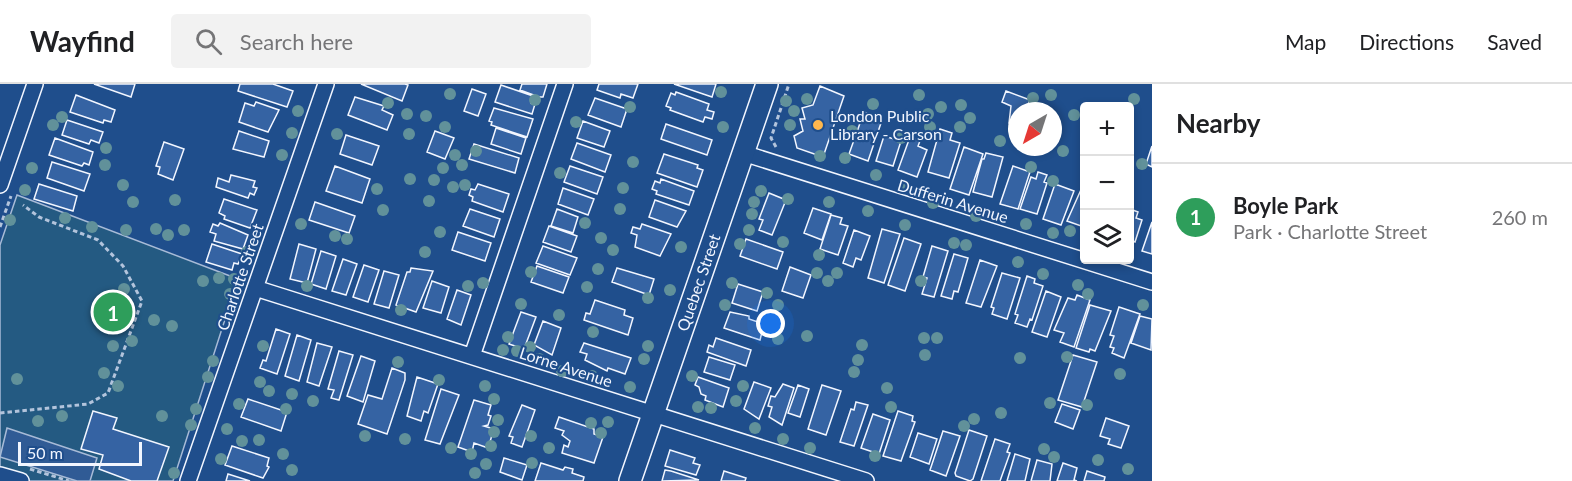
<!DOCTYPE html>
<html lang="en">
<head>
<meta charset="utf-8">
<style>
  :root { --surface:#fff; --page:#f2f2f2; --text:#202124; --muted:#757577; --line:#e0e0e0; --accent:#0f766e }
  body { margin:0; font-family:Lato,sans-serif; background:var(--page); color:var(--text) }
  .controls { position:absolute; right:18px; top:18px; display:grid; overflow:hidden; border-radius:6px; box-shadow:0 3px 9px #0003 }
  .controls button { width:54px; height:54px; display:grid; place-items:center; padding:0; border:0; border-bottom:2px solid var(--line); background:var(--surface); color:var(--text); font:30px sans-serif }
  .compass { position:absolute; left:1008px; top:18px; width:54px; height:54px; border-radius:50%; background:var(--surface); box-shadow:0 3px 9px #0003; rotate:219deg }
  .scale { position:absolute; left:18px; bottom:15px; width:124px; box-sizing:border-box; padding-left:6px; border:3px solid #f2f6ff; border-top:0; font-size:16px; line-height:21px; white-space:nowrap; color:#f2f6ff; -webkit-text-stroke:4px #1f4e8c; paint-order:stroke }
  .you { position:absolute; left:771px; top:240px; width:21px; height:21px; margin:-15px; border:4px solid #fff; border-radius:50%; background:#1a73e8; box-shadow:0 0 0 9px #1a73e833 }
  .badge { display:grid; place-items:center; width:39px; height:39px; border-radius:50%; background:var(--accent); color:#fff; font-size:20px; font-weight:700 }
  .pin { position:absolute; translate:-50% -50%; border:3px solid #fff; box-shadow:0 2px 6px #0006 }
  .list { margin:0; padding:0; list-style:none }
  h2 { display:flex; justify-content:space-between; align-items:center; height:78px; margin:0; padding:0 24px; font-size:26px }
  h2 small { font-size:20px; font-weight:400; color:var(--muted) }
  .list li { display:grid; grid-template-columns:39px 1fr auto; gap:18px; align-items:center; box-sizing:border-box; height:108px; padding:0 24px; border-top:2px solid var(--line) }
  .list b { display:block; font-size:22px; white-space:nowrap }
  .list p { margin:0; font-size:20px; white-space:nowrap; color:var(--muted) }
  .list em { font-size:20px; font-style:normal; color:var(--muted) }
  .icon { flex:none; width:33px; height:33px; fill:none; stroke:currentColor; stroke-width:2; stroke-linecap:round; stroke-linejoin:round }
  .map { position:relative; flex:none; width:1152px; height:397px; overflow:hidden }
  header { display:flex; align-items:center; gap:36px; box-sizing:border-box; height:84px; padding:0 30px; background:var(--surface); border-bottom:2px solid var(--line) }
  header strong { font-size:28px }
  nav { display:flex; gap:33px; margin-inline-start:auto; font-size:21px }
  .search { width:420px; height:54px; background:var(--page); display:flex; align-items:center; gap:15px; box-sizing:border-box; padding:0 21px; border-radius:6px; color:var(--muted); font-size:22px }
  main { display:flex }
  aside { flex:1; background:var(--surface) }
  .map>svg:first-child { display:block }
  .green { fill:#245a82; stroke:#a8bbd7; stroke-width:1.5 }
  .parking { fill:#305b95; stroke:#a8bbd7; stroke-width:1.5 }
  .building { fill:#3563a3; stroke:#f2f6ff; stroke-width:1.5 }
  .lines { fill:none; stroke-linecap:round; stroke-linejoin:round }
  .street-casing { stroke:#f2f6ff; stroke-width:18 }
  .secondary-casing { stroke:#f2f6ff; stroke-width:24 }
  .path { stroke:#b3c4dc; stroke-width:3; stroke-dasharray:4.5 3; stroke-linecap:butt }
  .street { stroke:#1f4e8c; stroke-width:15 }
  .secondary { stroke:#1f4e8c; stroke-width:21 }
  .tree { fill:#61919a }
  .poi-dot { fill:#ffb74d; stroke:#1f4e8c; stroke-width:2 }
  .labels { text-anchor:middle; stroke-width:4.5; stroke-linejoin:round; paint-order:stroke }
  .poi-label { font-size:16px; fill:#f2f6ff; stroke:#1f4e8c; text-anchor:start }
  .street-label { font-size:16px; fill:#f2f6ff; stroke:#1f4e8c }
</style>
</head>
<body>
<header>
<strong>Wayfind</strong>
<div class="search"><svg class="icon" aria-label="search" viewBox="0 0 24 24"><circle cx="10" cy="10" r="6"/><path d="M15 15l6 6"/></svg>Search here</div>
<nav><a>Map</a><a>Directions</a><a>Saved</a></nav>
</header>
<main>
<div class="map">
<svg width="1152" height="397" viewBox="0 0 1152 397">
  <rect width="100%" height="100%" fill="#1f4e8c"/>
  <path class="green" d="M 17,111 L 238,195 L 173,397 L 0,397 L 0,161 Z"/>
  <path class="parking" d="M 7,344 L 97,374 L 90,397 L 77,397 L 0,373 Z"/>
  <path class="building" d="M 94,0 L 135,0 L 131,13 Z
    M 240,0 L 273,0 L 293,7 L 287,23 L 238,7 Z
    M 361,0 L 405,0 L 408,1 L 402,17 Z
    M 522,0 L 547,0 L 543,13 L 539,13 L 520,6 Z
    M 599,0 L 638,0 L 633,14 L 621,10 L 620,14 L 597,6 Z
    M 674,0 L 716,0 L 712,13 Z
    M 501,1 L 533,12 L 531,19 L 535,20 L 532,30 L 495,18 Z
    M 820,2 L 844,12 L 823,73 L 797,64 L 794,52 L 803,47 L 800,35 L 805,35 L 802,24 L 813,21 Z
    M 472,5 L 486,10 L 478,32 L 464,27 Z
    M 1006,7 L 1030,16 L 1025,27 L 1017,27 L 1017,43 L 1009,39 L 1011,22 L 1002,18 Z
    M 676,8 L 709,20 L 707,26 L 714,28 L 712,35 L 705,33 L 703,38 L 670,26 L 671,24 L 666,22 L 671,9 L 675,11 Z
    M 76,11 L 115,26 L 111,38 L 104,36 L 103,39 L 70,28 Z
    M 355,13 L 384,22 L 382,26 L 393,31 L 387,46 L 348,31 Z
    M 595,14 L 627,25 L 621,43 L 588,31 Z
    M 256,18 L 279,26 L 268,48 L 239,38 L 245,19 L 254,22 Z
    M 494,24 L 533,35 L 527,53 L 491,41 L 492,38 L 489,37 Z
    M 864,28 L 878,33 L 877,38 L 881,39 L 868,77 L 849,70 Z
    M 67,36 L 103,48 L 99,59 L 91,56 L 89,60 L 62,51 Z
    M 583,37 L 610,47 L 604,63 L 577,54 Z
    M 666,40 L 712,56 L 707,71 L 661,55 Z
    M 496,44 L 526,54 L 521,70 L 491,60 Z
    M 940,45 L 952,49 L 950,56 L 960,59 L 949,94 L 928,88 Z
    M 239,47 L 269,57 L 264,73 L 233,65 Z
    M 435,47 L 454,54 L 445,75 L 427,68 Z
    M 346,51 L 379,62 L 372,81 L 340,70 Z
    M 884,52 L 901,57 L 893,82 L 876,77 Z
    M 910,53 L 920,57 L 918,62 L 927,66 L 917,93 L 898,86 Z
    M 55,54 L 93,68 L 89,81 L 84,79 L 82,82 L 49,71 Z
    M 164,58 L 184,65 L 173,96 L 158,90 L 160,83 L 156,82 Z
    M 577,59 L 611,71 L 605,88 L 571,75 Z
    M 474,60 L 519,74 L 515,89 L 469,75 Z
    M 1152,62 L 1152,83 L 1146,80 Z
    M 964,63 L 983,70 L 969,111 L 950,105 Z
    M 986,69 L 1003,73 L 992,113 L 973,108 L 982,75 L 984,75 Z
    M 664,70 L 698,81 L 697,84 L 703,86 L 697,103 L 657,89 Z
    M 52,78 L 90,90 L 84,107 L 47,94 Z
    M 335,82 L 370,95 L 362,119 L 326,107 Z
    M 570,82 L 603,93 L 597,110 L 564,98 Z
    M 1013,82 L 1030,88 L 1018,125 L 1000,120 Z
    M 1038,88 L 1047,91 L 1044,98 L 1047,99 L 1037,130 L 1020,125 L 1031,93 L 1036,95 Z
    M 231,91 L 255,97 L 253,103 L 257,104 L 254,111 L 250,109 L 248,114 L 216,103 L 218,94 L 229,98 Z
    M 661,95 L 694,107 L 689,121 L 656,110 L 657,107 L 652,105 L 655,97 L 660,99 Z
    M 1084,99 L 1084,143 L 1067,137 Z
    M 39,100 L 77,112 L 73,127 L 34,115 Z
    M 478,100 L 509,110 L 503,128 L 472,117 L 473,113 L 469,111 L 471,105 L 475,106 Z
    M 1055,100 L 1074,107 L 1061,141 L 1043,135 Z
    M 563,104 L 594,115 L 588,131 L 558,120 Z
    M 769,109 L 786,116 L 772,151 L 759,146 L 763,136 L 759,135 Z
    M 224,115 L 257,126 L 250,144 L 224,135 L 225,132 L 219,129 Z
    M 655,116 L 686,127 L 677,143 L 649,133 Z
    M 315,118 L 355,132 L 349,149 L 309,136 Z
    M 813,124 L 831,130 L 822,156 L 804,149 Z
    M 470,125 L 500,135 L 494,153 L 463,142 Z
    M 557,125 L 578,133 L 573,149 L 551,142 Z
    M 1130,125 L 1138,128 L 1136,134 L 1142,136 L 1135,158 L 1130,156 Z
    M 831,131 L 842,134 L 840,140 L 848,142 L 838,171 L 820,165 Z
    M 1152,138 L 1152,170 L 1142,167 Z
    M 220,139 L 248,151 L 243,165 L 214,157 L 216,150 L 210,148 L 213,140 L 218,142 Z
    M 642,140 L 671,150 L 660,172 L 635,163 L 637,151 L 631,149 L 633,143 L 640,145 Z
    M 549,142 L 577,152 L 571,168 L 543,158 Z
    M 882,145 L 900,150 L 884,199 L 868,194 Z
    M 854,146 L 870,152 L 861,176 L 856,174 L 853,183 L 843,179 Z
    M 458,148 L 491,159 L 485,177 L 452,166 Z
    M 904,154 L 921,160 L 905,207 L 888,201 Z
    M 746,155 L 783,168 L 777,185 L 740,172 Z
    M 212,160 L 242,170 L 238,180 L 234,179 L 232,186 L 206,178 Z
    M 299,160 L 316,165 L 307,199 L 290,195 Z
    M 543,162 L 577,174 L 570,191 L 536,179 Z
    M 932,162 L 948,167 L 934,213 L 922,210 L 927,194 L 923,193 Z
    M 321,167 L 336,172 L 326,205 L 311,200 Z
    M 954,170 L 968,174 L 958,208 L 954,207 L 952,215 L 941,212 Z
    M 343,175 L 357,180 L 346,211 L 332,207 Z
    M 980,176 L 997,182 L 981,223 L 966,219 Z
    M 364,181 L 379,186 L 368,218 L 353,213 Z
    M 537,182 L 569,193 L 563,209 L 531,198 Z
    M 790,183 L 811,191 L 803,214 L 782,207 Z
    M 411,184 L 433,187 L 416,228 L 396,221 L 407,188 L 410,188 Z
    M 617,184 L 654,195 L 649,211 L 612,198 Z
    M 384,187 L 399,191 L 389,224 L 374,220 Z
    M 1002,189 L 1020,194 L 1007,235 L 992,230 L 994,224 L 991,223 Z
    M 1027,192 L 1035,195 L 1034,199 L 1043,202 L 1032,236 L 1030,235 L 1027,243 L 1015,239 L 1018,231 L 1015,230 Z
    M 432,197 L 449,203 L 441,229 L 423,224 Z
    M 738,200 L 763,208 L 757,227 L 732,219 Z
    M 457,206 L 471,211 L 461,241 L 447,235 Z
    M 1046,207 L 1061,213 L 1047,253 L 1032,248 Z
    M 1077,211 L 1090,216 L 1074,263 L 1060,258 L 1064,249 L 1054,246 L 1068,214 L 1075,216 Z
    M 595,216 L 625,226 L 624,231 L 633,234 L 628,251 L 584,236 L 586,229 L 590,230 Z
    M 1090,221 L 1111,227 L 1095,267 L 1090,265 L 1089,268 L 1076,264 Z
    M 1119,223 L 1140,230 L 1124,274 L 1112,269 L 1114,264 L 1110,263 L 1114,252 L 1110,251 Z
    M 521,228 L 536,233 L 524,265 L 509,260 Z
    M 730,228 L 749,232 L 749,235 L 764,240 L 760,256 L 724,244 Z
    M 1140,232 L 1152,235 L 1151,266 L 1131,259 Z
    M 543,237 L 561,244 L 552,271 L 534,261 Z
    M 276,245 L 290,250 L 277,290 L 260,284 L 263,276 L 266,277 Z
    M 297,251 L 311,256 L 299,297 L 285,292 Z
    M 716,254 L 751,266 L 746,282 L 707,268 L 709,261 L 713,263 Z
    M 317,259 L 332,263 L 319,302 L 307,298 Z
    M 584,259 L 631,274 L 625,290 L 608,284 L 607,287 L 585,276 L 587,270 L 580,268 Z
    M 339,267 L 353,271 L 339,316 L 331,314 L 334,306 L 328,305 Z
    M 1073,271 L 1097,278 L 1082,323 L 1058,316 Z
    M 361,272 L 375,277 L 363,318 L 347,312 Z
    M 709,273 L 735,281 L 730,296 L 704,288 Z
    M 392,284 L 405,289 L 405,296 L 387,350 L 358,340 L 368,311 L 382,315 Z
    M 417,293 L 438,300 L 428,329 L 424,327 L 421,337 L 407,332 Z
    M 698,293 L 729,304 L 723,323 L 705,316 L 706,312 L 701,310 L 699,303 L 695,301 Z
    M 754,298 L 771,304 L 759,335 L 744,325 Z
    M 783,300 L 794,304 L 782,341 L 769,333 L 772,323 L 768,322 L 771,312 L 775,313 Z
    M 798,301 L 809,305 L 800,333 L 788,329 Z
    M 822,301 L 841,307 L 826,351 L 808,345 Z
    M 441,305 L 459,311 L 440,360 L 425,356 Z
    M 248,315 L 287,328 L 281,347 L 241,333 Z
    M 474,316 L 491,321 L 488,331 L 491,332 L 488,341 L 484,342 L 494,345 L 488,364 L 474,359 L 472,368 L 458,363 Z
    M 856,318 L 868,321 L 854,362 L 840,358 L 851,325 L 854,326 Z
    M 1062,320 L 1080,326 L 1073,345 L 1055,338 Z
    M 522,321 L 535,326 L 522,363 L 511,359 L 513,353 L 509,352 Z
    M 93,327 L 117,334 L 113,345 L 169,363 L 157,397 L 131,397 L 99,385 L 103,371 L 81,365 Z
    M 898,327 L 913,332 L 912,337 L 915,338 L 901,377 L 883,372 Z
    M 873,330 L 890,336 L 879,370 L 861,364 Z
    M 559,333 L 594,345 L 594,350 L 603,353 L 594,379 L 562,369 L 564,361 L 568,363 L 570,357 L 562,351 L 564,347 L 555,344 Z
    M 1106,334 L 1129,342 L 1121,364 L 1108,360 L 1110,355 L 1100,352 Z
    M 969,346 L 987,352 L 973,395 L 970,397 L 956,392 L 955,389 Z
    M 943,347 L 960,352 L 946,392 L 930,386 Z
    M 918,349 L 937,355 L 929,380 L 910,373 Z
    M 995,355 L 1010,360 L 1007,368 L 1010,369 L 1000,397 L 981,397 Z
    M 232,362 L 269,374 L 267,382 L 269,383 L 263,394 L 225,381 Z
    M 670,366 L 695,374 L 693,379 L 700,381 L 696,391 L 665,382 Z
    M 1015,370 L 1030,375 L 1025,397 L 1007,397 Z
    M 504,374 L 527,381 L 522,396 L 500,388 Z
    M 1037,376 L 1052,380 L 1050,397 L 1031,397 Z
    M 541,379 L 563,386 L 565,383 L 573,385 L 572,389 L 584,393 L 583,397 L 535,397 Z
    M 1063,379 L 1077,384 L 1074,396 L 1077,397 L 1057,397 Z
    M 665,386 L 671,387 L 699,396 L 662,397 Z
    M 724,387 L 746,394 L 745,397 L 721,397 Z
    M 1087,387 L 1105,393 L 1104,397 L 1084,397 Z
    M 228,390 L 250,397 L 226,397 Z"/>
  <g class="lines">
    <g class="street-casing">
      <path id="street" d="M 743,69 L 1152,198
        M 0,101 L 35,0
        M 255,204 L 866,397
        M 472,272 L 565,0
        M 0,391 L 21,397
        M 188,397 L 326,0"/>
    </g>
    <g class="secondary-casing">
      <g id="secondary">
        <path id="s1" d="M 630,397 L 767,0"/>
      </g>
    </g>
    <path class="path" d="M 776,63 L 771,54 L 789,0
      M 0,143 L 11,112
      M 0,329 L 88,320 L 108,309 L 142,217 L 123,182 L 98,156 L 39,133 L 23,121
      M 30,385 L 69,397"/>
    <use href="#street" class="street"/>
    <use href="#secondary" class="secondary"/>
  </g>
  <g class="tree">
    <circle cx="721" cy="8" r="6"/>
    <circle cx="450" cy="10" r="6"/>
    <circle cx="919" cy="11" r="6"/>
    <circle cx="1051" cy="11" r="6"/>
    <circle cx="1033" cy="14" r="6"/>
    <circle cx="807" cy="15" r="6"/>
    <circle cx="1134" cy="15" r="6"/>
    <circle cx="535" cy="16" r="6"/>
    <circle cx="786" cy="17" r="6"/>
    <circle cx="388" cy="19" r="6"/>
    <circle cx="873" cy="20" r="6"/>
    <circle cx="961" cy="21" r="6"/>
    <circle cx="630" cy="23" r="6"/>
    <circle cx="941" cy="23" r="6"/>
    <circle cx="298" cy="27" r="6"/>
    <circle cx="794" cy="27" r="6"/>
    <circle cx="407" cy="30" r="6"/>
    <circle cx="928" cy="30" r="6"/>
    <circle cx="1074" cy="31" r="6"/>
    <circle cx="426" cy="32" r="6"/>
    <circle cx="62" cy="33" r="6"/>
    <circle cx="970" cy="34" r="6"/>
    <circle cx="576" cy="38" r="6"/>
    <circle cx="53" cy="41" r="6"/>
    <circle cx="790" cy="41" r="6"/>
    <circle cx="445" cy="43" r="6"/>
    <circle cx="723" cy="43" r="6"/>
    <circle cx="930" cy="43" r="6"/>
    <circle cx="960" cy="43" r="6"/>
    <circle cx="852" cy="47" r="6"/>
    <circle cx="292" cy="49" r="6"/>
    <circle cx="337" cy="50" r="6"/>
    <circle cx="409" cy="50" r="6"/>
    <circle cx="901" cy="54" r="6"/>
    <circle cx="1000" cy="57" r="6"/>
    <circle cx="106" cy="64" r="6"/>
    <circle cx="476" cy="67" r="6"/>
    <circle cx="1063" cy="67" r="6"/>
    <circle cx="282" cy="71" r="6"/>
    <circle cx="455" cy="71" r="6"/>
    <circle cx="820" cy="72" r="6"/>
    <circle cx="845" cy="74" r="6"/>
    <circle cx="633" cy="78" r="6"/>
    <circle cx="1142" cy="80" r="6"/>
    <circle cx="105" cy="81" r="6"/>
    <circle cx="462" cy="81" r="6"/>
    <circle cx="1031" cy="83" r="6"/>
    <circle cx="32" cy="84" r="6"/>
    <circle cx="443" cy="84" r="6"/>
    <circle cx="560" cy="89" r="6"/>
    <circle cx="876" cy="91" r="6"/>
    <circle cx="410" cy="95" r="6"/>
    <circle cx="434" cy="96" r="6"/>
    <circle cx="1053" cy="97" r="6"/>
    <circle cx="123" cy="101" r="6"/>
    <circle cx="465" cy="101" r="6"/>
    <circle cx="904" cy="101" r="6"/>
    <circle cx="453" cy="103" r="6"/>
    <circle cx="623" cy="104" r="6"/>
    <circle cx="377" cy="105" r="6"/>
    <circle cx="25" cy="106" r="6"/>
    <circle cx="761" cy="107" r="6"/>
    <circle cx="788" cy="115" r="6"/>
    <circle cx="175" cy="116" r="6"/>
    <circle cx="429" cy="117" r="6"/>
    <circle cx="133" cy="118" r="6"/>
    <circle cx="754" cy="118" r="6"/>
    <circle cx="829" cy="118" r="6"/>
    <circle cx="933" cy="119" r="6"/>
    <circle cx="620" cy="125" r="6"/>
    <circle cx="383" cy="126" r="6"/>
    <circle cx="868" cy="127" r="6"/>
    <circle cx="752" cy="130" r="6"/>
    <circle cx="976" cy="132" r="6"/>
    <circle cx="65" cy="134" r="6"/>
    <circle cx="10" cy="136" r="6"/>
    <circle cx="585" cy="139" r="6"/>
    <circle cx="301" cy="140" r="6"/>
    <circle cx="1026" cy="140" r="6"/>
    <circle cx="905" cy="141" r="6"/>
    <circle cx="92" cy="143" r="6"/>
    <circle cx="156" cy="145" r="6"/>
    <circle cx="126" cy="146" r="6"/>
    <circle cx="184" cy="146" r="6"/>
    <circle cx="749" cy="146" r="6"/>
    <circle cx="1070" cy="147" r="6"/>
    <circle cx="440" cy="148" r="6"/>
    <circle cx="1053" cy="149" r="6"/>
    <circle cx="168" cy="151" r="6"/>
    <circle cx="335" cy="152" r="6"/>
    <circle cx="601" cy="154" r="6"/>
    <circle cx="347" cy="155" r="6"/>
    <circle cx="783" cy="158" r="6"/>
    <circle cx="954" cy="159" r="6"/>
    <circle cx="740" cy="160" r="6"/>
    <circle cx="966" cy="161" r="6"/>
    <circle cx="681" cy="163" r="6"/>
    <circle cx="613" cy="166" r="6"/>
    <circle cx="247" cy="168" r="6"/>
    <circle cx="425" cy="168" r="6"/>
    <circle cx="819" cy="171" r="6"/>
    <circle cx="1018" cy="178" r="6"/>
    <circle cx="598" cy="185" r="6"/>
    <circle cx="531" cy="188" r="6"/>
    <circle cx="817" cy="189" r="6"/>
    <circle cx="837" cy="189" r="6"/>
    <circle cx="1043" cy="190" r="6"/>
    <circle cx="219" cy="194" r="6"/>
    <circle cx="234" cy="195" r="6"/>
    <circle cx="203" cy="197" r="6"/>
    <circle cx="828" cy="197" r="6"/>
    <circle cx="921" cy="197" r="6"/>
    <circle cx="483" cy="199" r="6"/>
    <circle cx="732" cy="199" r="6"/>
    <circle cx="1078" cy="201" r="6"/>
    <circle cx="307" cy="202" r="6"/>
    <circle cx="468" cy="202" r="6"/>
    <circle cx="587" cy="203" r="6"/>
    <circle cx="124" cy="205" r="6"/>
    <circle cx="670" cy="206" r="6"/>
    <circle cx="767" cy="209" r="6"/>
    <circle cx="230" cy="210" r="6"/>
    <circle cx="1088" cy="210" r="6"/>
    <circle cx="106" cy="213" r="6"/>
    <circle cx="648" cy="214" r="6"/>
    <circle cx="521" cy="220" r="6"/>
    <circle cx="725" cy="221" r="6"/>
    <circle cx="778" cy="221" r="6"/>
    <circle cx="1143" cy="221" r="6"/>
    <circle cx="401" cy="226" r="6"/>
    <circle cx="559" cy="231" r="6"/>
    <circle cx="154" cy="236" r="6"/>
    <circle cx="109" cy="237" r="6"/>
    <circle cx="172" cy="242" r="6"/>
    <circle cx="593" cy="248" r="6"/>
    <circle cx="807" cy="252" r="6"/>
    <circle cx="508" cy="253" r="6"/>
    <circle cx="924" cy="254" r="6"/>
    <circle cx="937" cy="254" r="6"/>
    <circle cx="778" cy="255" r="6"/>
    <circle cx="132" cy="257" r="6"/>
    <circle cx="862" cy="261" r="6"/>
    <circle cx="113" cy="262" r="6"/>
    <circle cx="263" cy="262" r="6"/>
    <circle cx="648" cy="262" r="6"/>
    <circle cx="530" cy="263" r="6"/>
    <circle cx="503" cy="266" r="6"/>
    <circle cx="517" cy="267" r="6"/>
    <circle cx="925" cy="271" r="6"/>
    <circle cx="1067" cy="273" r="6"/>
    <circle cx="1020" cy="274" r="6"/>
    <circle cx="539" cy="275" r="6"/>
    <circle cx="644" cy="275" r="6"/>
    <circle cx="858" cy="276" r="6"/>
    <circle cx="213" cy="277" r="6"/>
    <circle cx="398" cy="278" r="6"/>
    <circle cx="562" cy="287" r="6"/>
    <circle cx="854" cy="288" r="6"/>
    <circle cx="104" cy="289" r="6"/>
    <circle cx="1120" cy="290" r="6"/>
    <circle cx="592" cy="292" r="6"/>
    <circle cx="692" cy="292" r="6"/>
    <circle cx="208" cy="293" r="6"/>
    <circle cx="17" cy="295" r="6"/>
    <circle cx="439" cy="296" r="6"/>
    <circle cx="260" cy="298" r="6"/>
    <circle cx="118" cy="302" r="6"/>
    <circle cx="485" cy="302" r="6"/>
    <circle cx="743" cy="302" r="6"/>
    <circle cx="630" cy="303" r="6"/>
    <circle cx="887" cy="304" r="6"/>
    <circle cx="269" cy="307" r="6"/>
    <circle cx="292" cy="310" r="6"/>
    <circle cx="494" cy="315" r="6"/>
    <circle cx="313" cy="317" r="6"/>
    <circle cx="736" cy="317" r="6"/>
    <circle cx="1050" cy="319" r="6"/>
    <circle cx="239" cy="320" r="6"/>
    <circle cx="1087" cy="321" r="6"/>
    <circle cx="698" cy="323" r="6"/>
    <circle cx="891" cy="323" r="6"/>
    <circle cx="711" cy="324" r="6"/>
    <circle cx="196" cy="325" r="6"/>
    <circle cx="286" cy="325" r="6"/>
    <circle cx="1001" cy="329" r="6"/>
    <circle cx="62" cy="332" r="6"/>
    <circle cx="162" cy="332" r="6"/>
    <circle cx="974" cy="335" r="6"/>
    <circle cx="498" cy="336" r="6"/>
    <circle cx="38" cy="337" r="6"/>
    <circle cx="608" cy="338" r="6"/>
    <circle cx="591" cy="339" r="6"/>
    <circle cx="191" cy="341" r="6"/>
    <circle cx="964" cy="342" r="6"/>
    <circle cx="755" cy="344" r="6"/>
    <circle cx="227" cy="345" r="6"/>
    <circle cx="494" cy="348" r="6"/>
    <circle cx="601" cy="349" r="6"/>
    <circle cx="365" cy="352" r="6"/>
    <circle cx="531" cy="352" r="6"/>
    <circle cx="405" cy="355" r="6"/>
    <circle cx="783" cy="355" r="6"/>
    <circle cx="259" cy="356" r="6"/>
    <circle cx="242" cy="357" r="6"/>
    <circle cx="491" cy="362" r="6"/>
    <circle cx="451" cy="364" r="6"/>
    <circle cx="549" cy="364" r="6"/>
    <circle cx="810" cy="364" r="6"/>
    <circle cx="1044" cy="365" r="6"/>
    <circle cx="283" cy="370" r="6"/>
    <circle cx="471" cy="370" r="6"/>
    <circle cx="875" cy="372" r="6"/>
    <circle cx="1054" cy="373" r="6"/>
    <circle cx="221" cy="375" r="6"/>
    <circle cx="1098" cy="376" r="6"/>
    <circle cx="532" cy="379" r="6"/>
    <circle cx="486" cy="380" r="6"/>
    <circle cx="1128" cy="385" r="6"/>
    <circle cx="292" cy="386" r="6"/>
    <circle cx="174" cy="389" r="6"/>
    <circle cx="475" cy="389" r="6"/>
  </g>
  <circle class="poi-dot" cx="818" cy="41" r="6"/>
  <g class="labels">
    <g class="poi-label">
      <text x="830" y="38">London Public<tspan x="830" dy="18">Library - Carson</tspan></text>
    </g>
    <g class="street-label">
      <text transform="translate(953 117) rotate(17)" y="6">Dufferin Avenue</text>
      <text transform="translate(240 193) rotate(-71)" y="6">Charlotte Street</text>
      <text dy="6" stroke="none"><textPath href="#s1" startOffset="210">Quebec Street</textPath></text>
      <text transform="translate(566 283) rotate(18)" y="6">Lorne Avenue</text>
    </g>
  </g>
</svg>
<div class="controls">
<button>+</button>
<button>−</button>
<button><svg class="icon" aria-label="layers" viewBox="0 0 24 24"><path d="M12 4l9 5-9 5-9-5zM3 14l9 5 9-5"/></svg></button>
</div>
<svg class="compass" viewBox="-18 -18 36 36"><path d="M0-13l5 13h-10z" fill="#e53935"/><path d="M0 13l5-13h-10z" fill="#757577"/></svg>
<div class="scale">50 m</div>
<div class="you"></div>
<div class="pin badge" style="left:113px;top:228px;background:#2e9e5b">1</div>
</div>
<aside>
<h2>Nearby<small></small></h2>
<ul class="list">
<li><span class="badge" style="background:#2e9e5b">1</span><div><b>Boyle Park</b><p>Park · Charlotte Street</p></div><em>260 m</em></li>
</ul>
</aside>
</main>
</body>
</html>
